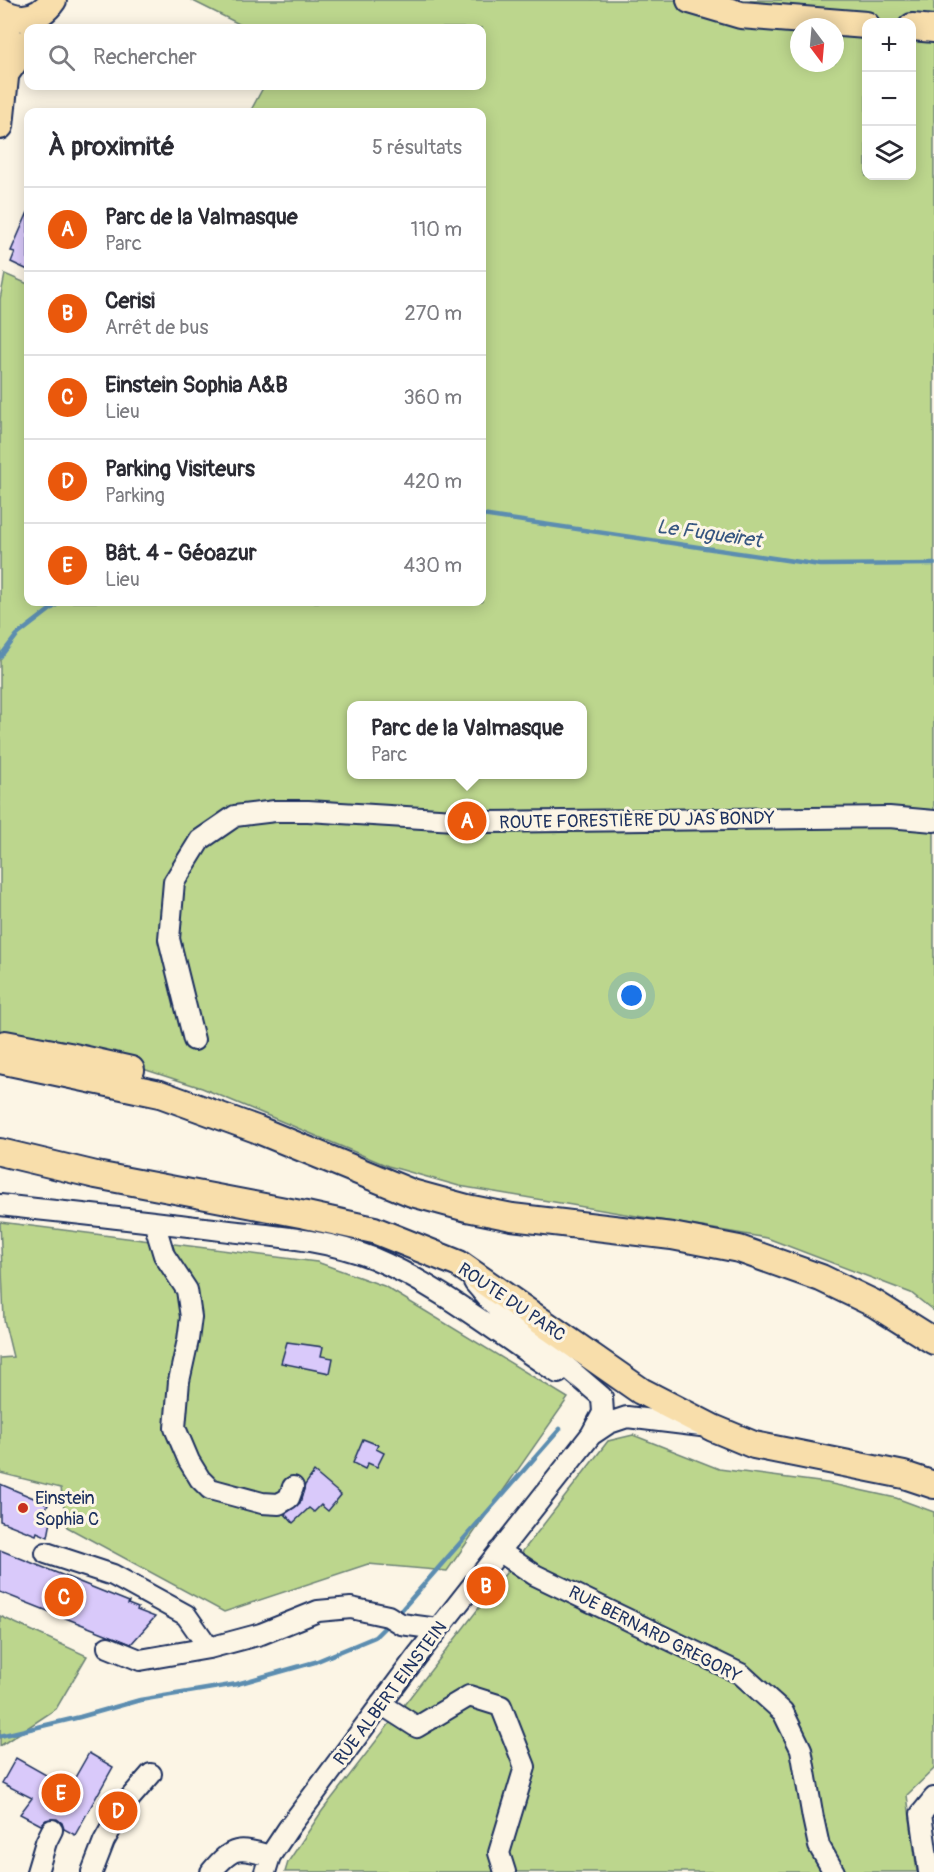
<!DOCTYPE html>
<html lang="fr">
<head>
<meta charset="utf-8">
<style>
  :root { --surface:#fff; --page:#f7f7f7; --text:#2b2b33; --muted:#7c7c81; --line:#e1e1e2; --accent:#ea580c }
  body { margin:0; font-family:Pangolin,sans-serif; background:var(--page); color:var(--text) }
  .controls { position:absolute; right:18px; top:18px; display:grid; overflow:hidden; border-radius:12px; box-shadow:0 3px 15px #0003 }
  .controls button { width:54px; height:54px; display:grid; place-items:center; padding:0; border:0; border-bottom:2px solid var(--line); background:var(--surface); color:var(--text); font:30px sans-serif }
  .compass { position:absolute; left:790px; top:18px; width:54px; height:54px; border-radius:50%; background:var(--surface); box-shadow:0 3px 15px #0003; rotate:164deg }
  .you { position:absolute; left:632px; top:996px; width:21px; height:21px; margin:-15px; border:4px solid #fff; border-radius:50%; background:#1a73e8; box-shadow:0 0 0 9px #1a73e833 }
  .badge { display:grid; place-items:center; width:39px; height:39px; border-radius:50%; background:var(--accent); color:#fff; font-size:20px; font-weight:700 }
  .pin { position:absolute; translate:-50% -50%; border:3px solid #fff; box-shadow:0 2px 6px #0006 }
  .popup { position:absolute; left:347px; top:701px; width:240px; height:78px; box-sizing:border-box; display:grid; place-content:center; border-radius:12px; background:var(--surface); filter:drop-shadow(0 2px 4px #0005); font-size:20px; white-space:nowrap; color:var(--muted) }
  .popup b { font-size:22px; color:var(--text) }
  .popup::after { content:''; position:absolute; left:50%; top:100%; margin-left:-12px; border:12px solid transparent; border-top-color:var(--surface) }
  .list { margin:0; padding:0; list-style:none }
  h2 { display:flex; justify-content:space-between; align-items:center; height:78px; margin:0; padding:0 24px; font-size:26px }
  h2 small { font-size:20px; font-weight:400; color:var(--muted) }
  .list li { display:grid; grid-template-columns:39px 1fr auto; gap:18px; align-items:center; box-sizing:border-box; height:84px; padding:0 24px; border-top:2px solid var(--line) }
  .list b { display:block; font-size:22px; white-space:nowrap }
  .list p { margin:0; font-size:20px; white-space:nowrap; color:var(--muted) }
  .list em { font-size:20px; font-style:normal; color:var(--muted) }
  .icon { flex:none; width:33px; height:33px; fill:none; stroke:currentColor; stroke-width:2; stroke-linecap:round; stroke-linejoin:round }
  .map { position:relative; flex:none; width:934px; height:1872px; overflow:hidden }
  .search { position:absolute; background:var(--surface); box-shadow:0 3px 15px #0003; left:24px; top:24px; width:462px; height:66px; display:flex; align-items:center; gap:15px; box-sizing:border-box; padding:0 21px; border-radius:12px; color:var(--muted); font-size:22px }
  .panel { position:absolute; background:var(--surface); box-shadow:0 3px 15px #0003; left:24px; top:108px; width:462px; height:498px; border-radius:12px }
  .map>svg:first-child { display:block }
  .green { fill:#bcd68d; stroke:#6c8276; stroke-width:1.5; fill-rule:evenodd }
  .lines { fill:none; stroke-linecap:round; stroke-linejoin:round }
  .stream { stroke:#5b8db0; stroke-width:4.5 }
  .building { fill:#d9c9fa; stroke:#1b2f5e; stroke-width:1.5 }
  .minor-casing { stroke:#1b2f5e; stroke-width:24 }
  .major-casing { stroke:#1b2f5e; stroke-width:30 }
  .minor { stroke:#fcf5e5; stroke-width:20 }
  .major { stroke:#f8deab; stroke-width:26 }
  .poi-dot { fill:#c8321e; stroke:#fcf5e5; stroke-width:2 }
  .labels { text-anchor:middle; stroke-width:6; stroke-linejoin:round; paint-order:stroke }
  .street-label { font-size:18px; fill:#1b2f5e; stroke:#fcf5e5 }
  .poi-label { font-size:18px; fill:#1b2f5e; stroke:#fcf5e5; text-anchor:start }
  .water-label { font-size:20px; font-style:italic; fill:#365680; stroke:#fcf5e5 }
</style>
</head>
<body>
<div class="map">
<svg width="934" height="1872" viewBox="0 0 934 1872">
  <rect width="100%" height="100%" fill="#fcf5e5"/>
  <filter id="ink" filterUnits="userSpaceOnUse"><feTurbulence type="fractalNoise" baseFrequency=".0167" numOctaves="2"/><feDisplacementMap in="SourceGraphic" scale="12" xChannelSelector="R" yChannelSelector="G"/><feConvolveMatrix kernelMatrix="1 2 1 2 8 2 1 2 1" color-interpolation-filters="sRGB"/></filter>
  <g filter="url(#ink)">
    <path class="green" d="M 191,0 L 934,0 L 934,1311 L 911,1293 L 767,1238 L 459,1186 L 388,1166 L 202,1088 L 69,1045 L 0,1041 L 0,299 L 5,274 L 28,284 L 28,602 L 482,602 L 482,112 L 250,112 L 264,86 L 482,86 L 482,28 L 247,28 ZM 866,22 L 912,22 L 912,176 L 866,176 ZM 799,27 L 835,27 L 835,63 L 799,63 ZM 352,706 L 582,706 L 582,774 L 352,774 Z
      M 0,1222 L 317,1262 L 384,1286 L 568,1398 L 447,1571 L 368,1564 L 224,1612 L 67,1527 L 61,1488 L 0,1473 L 0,1358 L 13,1357 L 4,1320 Z
      M 633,1435 L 719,1469 L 827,1483 L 896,1498 L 934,1512 L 934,1769 L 907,1795 L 917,1872 L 285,1872 L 288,1862 L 322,1811 L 608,1441 Z
      M 0,1616 L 87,1656 L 56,1709 L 0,1746 Z"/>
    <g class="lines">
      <path class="stream" d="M 482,515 L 820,565 L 934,564
        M 0,657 L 17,635 L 60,602
        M 398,1614 L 560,1429
        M 0,1736 L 80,1717 L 140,1700 L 237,1684 L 315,1662 L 375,1637 L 390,1622"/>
    </g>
    <path class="building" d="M 28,212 L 28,270 L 11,262 L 15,252 L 11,251 Z
      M 287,1342 L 323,1347 L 321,1356 L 333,1358 L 330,1373 L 281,1363 Z
      M 363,1439 L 378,1445 L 376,1449 L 384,1453 L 377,1467 L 368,1463 L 365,1469 L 353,1463 Z
      M 314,1472 L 341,1495 L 328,1511 L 321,1505 L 314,1512 L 309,1508 L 293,1523 L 285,1514 L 300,1503 L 305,1485 Z
      M 0,1484 L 48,1504 L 44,1513 L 52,1516 L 48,1537 L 37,1532 L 36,1535 L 0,1521 Z
      M 0,1550 L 129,1602 L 128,1604 L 138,1608 L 137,1610 L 155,1617 L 131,1644 L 0,1592 Z
      M 89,1753 L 113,1767 L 75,1835 L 64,1829 L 62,1823 L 57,1819 L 46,1820 L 41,1825 L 20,1814 L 32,1798 L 2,1783 L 16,1758 L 69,1788 Z"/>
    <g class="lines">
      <g class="minor-casing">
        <path id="minor" d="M 194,1040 L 169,939 L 174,882 L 200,840 L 235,816 L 275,811 L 308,811 L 487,822 L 889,817 L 934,821
          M 0,1205 C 74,1213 148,1221 221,1230 C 272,1236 325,1239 373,1258 C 440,1286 498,1334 558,1373
          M 154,1222 L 164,1255 L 187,1290 L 191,1317 L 188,1340 L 179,1381 L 175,1428 L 189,1461 L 200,1479 L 210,1489 L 262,1503 L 279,1504 L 289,1498 L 293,1487
          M 591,1435 L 609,1423 L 627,1417 L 701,1426
          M 499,1551 L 535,1575 L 741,1674 L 783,1712 L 801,1749 L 813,1818 L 819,1846 L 834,1872
          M 46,1553 L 113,1575 L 186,1615 L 209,1648
          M 108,1647 L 140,1660 L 209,1648 L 261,1634 L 318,1611 L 351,1608 L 388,1616 L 401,1624 L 438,1629
          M 381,1704 L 417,1727 L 469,1696 L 501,1706 L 525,1767 L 499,1853 L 505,1872
          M 37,1872 L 46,1842 L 52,1830
          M 92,1872 L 104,1841 L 124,1805 L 151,1774
          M 211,1872 C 233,1846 238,1847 270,1856
          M 265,1872 L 270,1856 L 288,1829 L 417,1656 L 591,1435 L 603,1413 L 602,1397 L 491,1302 L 474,1282
          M 929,1872 L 921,1814 L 934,1798"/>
      </g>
      <g class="major-casing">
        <path id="major" d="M 690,0 L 741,15 L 866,25
          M 0,11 C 20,23 40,19 53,0
          M 912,27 L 934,29
          M 6,73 L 28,42
          M 0,126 L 9,39 L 1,12
          M 5,1044 L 69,1056 L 131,1070
          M 0,1060 L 160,1094 L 256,1129 L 412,1193 L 467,1208 L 512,1217 L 672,1236 L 739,1249 L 821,1278 L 875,1304 L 934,1341
          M 0,1152 L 96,1175 L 306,1215 L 374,1230 L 459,1264 L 641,1391 L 713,1428 L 754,1445 L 904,1475 L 934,1485"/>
      </g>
      <use href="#minor" class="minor"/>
      <use href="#major" class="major"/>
    </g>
  </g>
  <circle class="poi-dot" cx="23" cy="1508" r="6"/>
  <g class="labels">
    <g class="street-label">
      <text transform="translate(637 820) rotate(-1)" y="6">ROUTE FORESTIÈRE DU JAS BONDY</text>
      <text transform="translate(512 1302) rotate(34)" y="6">ROUTE DU PARC</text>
      <text transform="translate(655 1634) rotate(27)" y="6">RUE BERNARD GREGORY</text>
      <text transform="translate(390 1693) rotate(-53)" y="6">RUE ALBERT EINSTEIN</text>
    </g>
    <g class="poi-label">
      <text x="35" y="1504">Einstein<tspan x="35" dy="21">Sophia C</tspan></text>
    </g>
    <g class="water-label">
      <text transform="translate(709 533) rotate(8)" y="7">Le Fugueiret</text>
    </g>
  </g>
</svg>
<div class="controls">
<button>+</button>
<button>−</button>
<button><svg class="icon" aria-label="layers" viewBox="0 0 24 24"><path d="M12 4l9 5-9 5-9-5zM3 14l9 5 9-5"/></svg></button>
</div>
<svg class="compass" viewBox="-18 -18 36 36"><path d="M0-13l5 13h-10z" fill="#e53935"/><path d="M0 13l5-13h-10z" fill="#7c7c81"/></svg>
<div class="you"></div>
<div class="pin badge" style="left:467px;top:821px">A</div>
<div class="popup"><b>Parc de la Valmasque</b>Parc</div>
<div class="pin badge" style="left:486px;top:1586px">B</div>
<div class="pin badge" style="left:64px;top:1597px">C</div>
<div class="pin badge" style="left:118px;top:1811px">D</div>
<div class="pin badge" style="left:61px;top:1793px">E</div>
<div class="search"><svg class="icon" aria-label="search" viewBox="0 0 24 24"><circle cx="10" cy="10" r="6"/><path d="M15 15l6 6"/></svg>Rechercher</div>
<section class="panel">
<h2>À proximité<small>5 résultats</small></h2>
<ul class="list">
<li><span class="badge">A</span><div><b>Parc de la Valmasque</b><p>Parc</p></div><em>110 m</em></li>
<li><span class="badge">B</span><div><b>Cerisi</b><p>Arrêt de bus</p></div><em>270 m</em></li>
<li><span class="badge">C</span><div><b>Einstein Sophia A&amp;B</b><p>Lieu</p></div><em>360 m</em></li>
<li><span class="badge">D</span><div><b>Parking Visiteurs</b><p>Parking</p></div><em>420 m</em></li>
<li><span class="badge">E</span><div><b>Bât. 4 - Géoazur</b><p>Lieu</p></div><em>430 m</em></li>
</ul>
</section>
</div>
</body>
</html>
